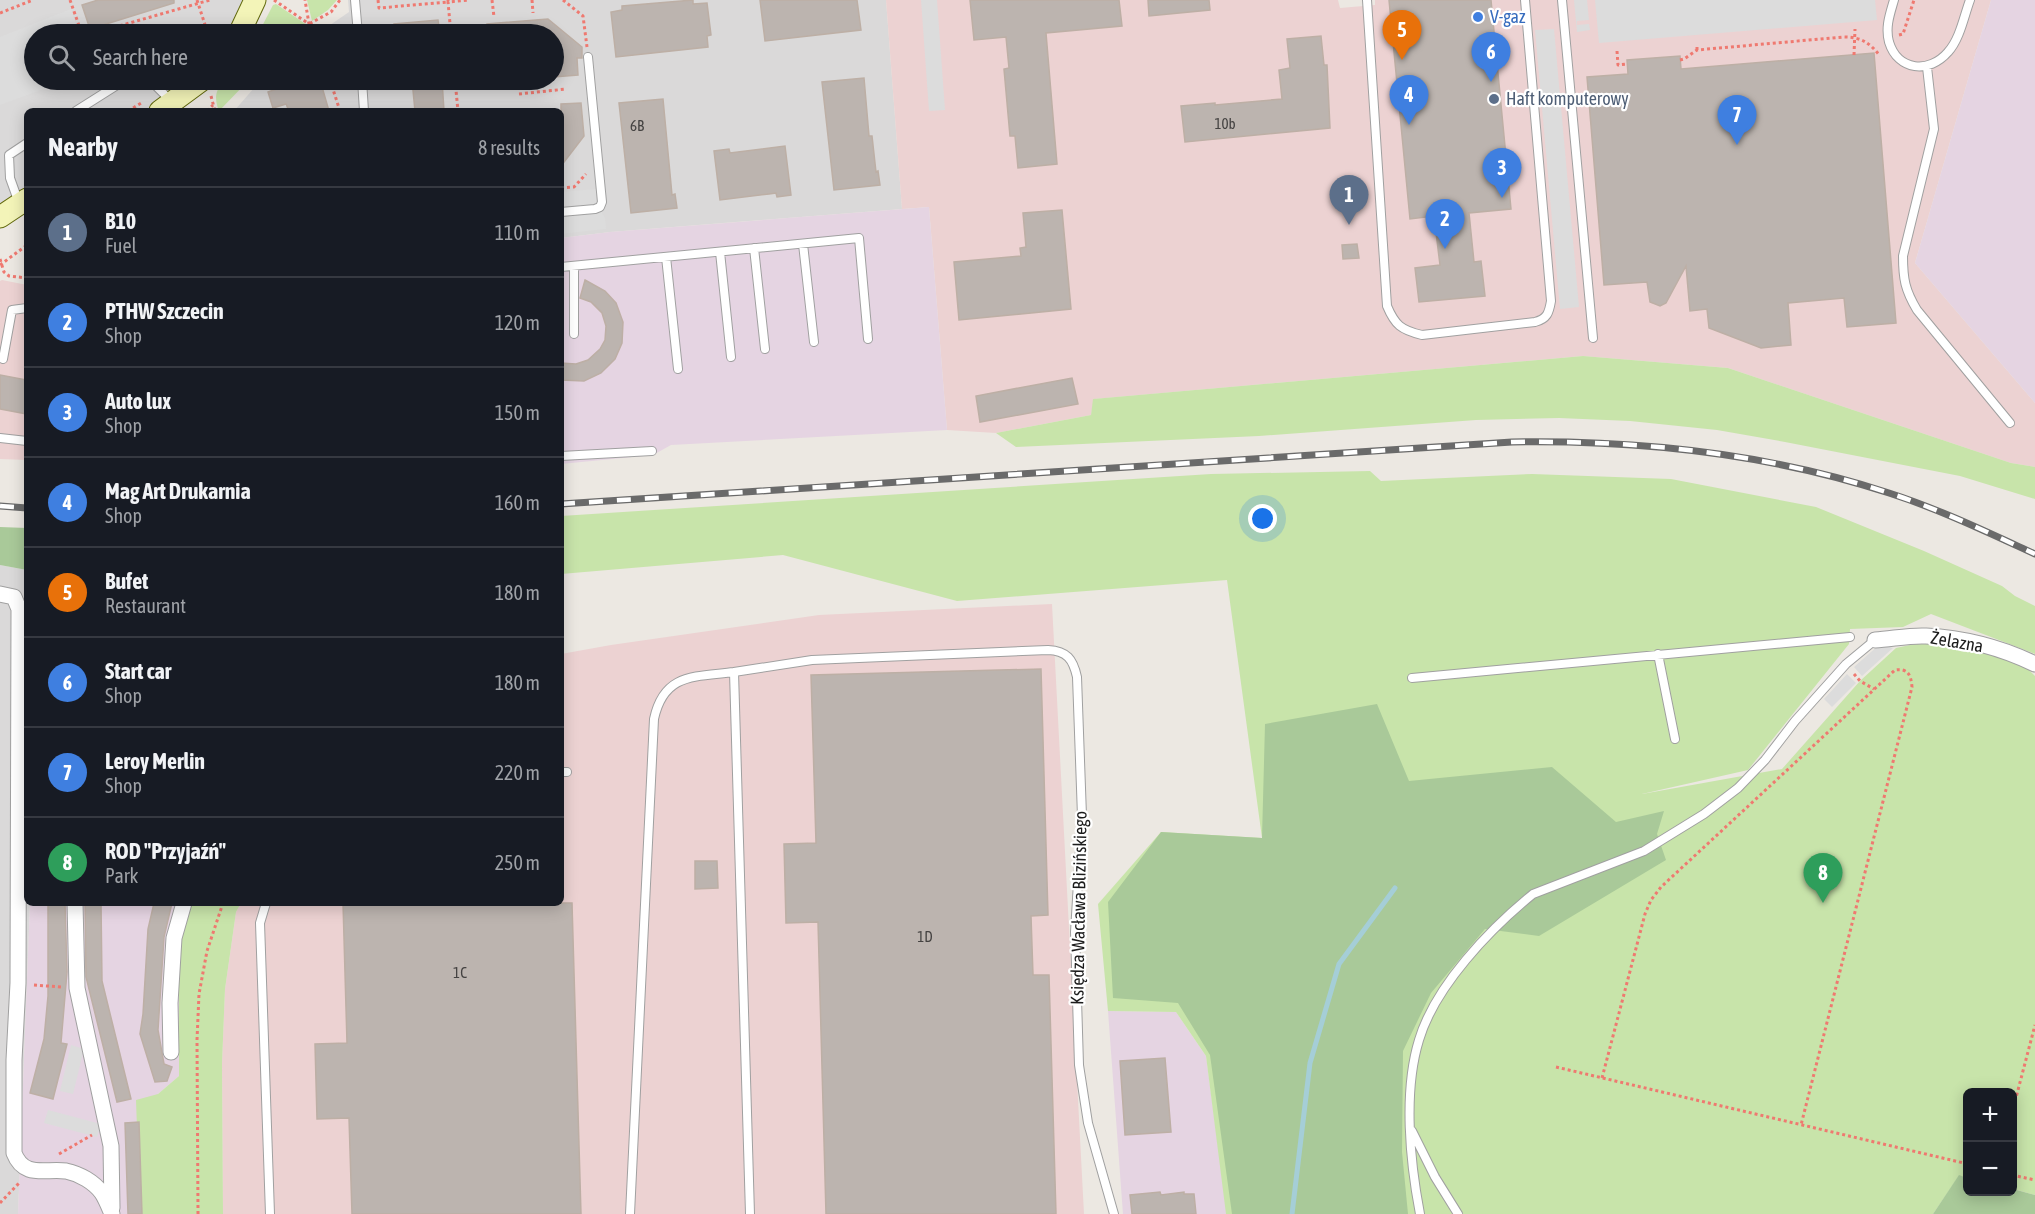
<!DOCTYPE html>
<html lang="en">
<head>
<meta charset="utf-8">
<style>
  :root { --surface:#171b24; --page:#20242c; --text:#f1f3f6; --muted:#9ea1a6; --line:#363941; --accent:#d88c90 }
  body { margin:0; font-family:"Asap Condensed",sans-serif; background:var(--page); color:var(--text) }
  .controls { position:absolute; right:18px; bottom:18px; display:grid; overflow:hidden; border-radius:9px; box-shadow:0 3px 15px #0003 }
  .controls button { width:54px; height:54px; display:grid; place-items:center; padding:0; border:0; border-bottom:2px solid var(--line); background:var(--surface); color:var(--text); font:30px sans-serif }
  .you { position:absolute; left:1263px; top:519px; width:21px; height:21px; margin:-15px; border:4px solid #fff; border-radius:50%; background:#1a73e8; box-shadow:0 0 0 9px #1a73e833 }
  .badge { display:grid; place-items:center; width:39px; height:39px; border-radius:50%; background:var(--accent); color:#fff; font-size:20px; font-weight:700 }
  .pin { position:absolute; translate:-50% -50px; filter:drop-shadow(0 2px 3px #0008) }
  .pin::after { content:''; position:absolute; top:32px; width:21px; height:18px; background:inherit; clip-path:polygon(0 0,100% 0,50% 100%) }
  .list { margin:0; padding:0; list-style:none }
  h2 { display:flex; justify-content:space-between; align-items:center; height:78px; margin:0; padding:0 24px; font-size:26px }
  h2 small { font-size:20px; font-weight:400; color:var(--muted) }
  .list li { display:grid; grid-template-columns:39px 1fr auto; gap:18px; align-items:center; box-sizing:border-box; height:90px; padding:0 24px; border-top:2px solid var(--line) }
  .list b { display:block; font-size:22px; white-space:nowrap }
  .list p { margin:0; font-size:20px; white-space:nowrap; color:var(--muted) }
  .list em { font-size:20px; font-style:normal; color:var(--muted) }
  .icon { flex:none; width:33px; height:33px; fill:none; stroke:currentColor; stroke-width:2; stroke-linecap:round; stroke-linejoin:round }
  .map { position:relative; flex:none; width:2035px; height:1214px; overflow:hidden }
  .search { position:absolute; background:var(--surface); box-shadow:0 3px 15px #0003; left:24px; top:24px; width:540px; height:66px; display:flex; align-items:center; gap:15px; box-sizing:border-box; padding:0 21px; border-radius:33px; color:var(--muted); font-size:22px }
  .panel { position:absolute; background:var(--surface); box-shadow:0 3px 15px #0003; left:24px; top:108px; width:540px; height:798px; border-radius:9px }
  .map>svg:first-child { display:block }
  .residential { fill:#dad9d9 }
  .commercial { fill:#ecd2d2 }
  .industrial { fill:#e5d4e2 }
  .grass { fill:#c8e4aa }
  .forest { fill:#a9c999 }
  .parking { fill:#dcdcdc }
  .lines { fill:none; stroke-linecap:round; stroke-linejoin:round }
  .stream { stroke:#a5ced7; stroke-width:5 }
  .building { fill:#bcb4af; stroke:#bdafa5; stroke-width:1.5 }
  .lane-casing { stroke:#a0a0a0; stroke-width:10 }
  .street-casing { stroke:#a0a0a0; stroke-width:17 }
  .secondary-casing { stroke:#62690c; stroke-width:23 }
  .path { stroke:#ef7970; stroke-width:3; stroke-dasharray:3 3; stroke-linecap:butt }
  .lane { stroke:#fff; stroke-width:8 }
  .street { stroke:#fff; stroke-width:15 }
  .secondary { stroke:#f3f4b8; stroke-width:21 }
  .rail-casing { stroke:#6a6a6a; stroke-width:7 }
  .rail { stroke:#fff; stroke-width:4.5; stroke-dasharray:14; stroke-linecap:butt }
  .shop-dot { fill:#3f7fe0; stroke:#fff; stroke-width:2 }
  .service-dot { fill:#5c6f8a; stroke:#fff; stroke-width:2 }
  .labels { text-anchor:middle; stroke-width:4.5; stroke-linejoin:round; paint-order:stroke }
  .number-label { font-size:15px; fill:#444241 }
  .shop-label { font-size:18px; fill:#366cbe; stroke:#fff; text-anchor:start }
  .service-label { font-size:18px; fill:#4e5e75; stroke:#fff; text-anchor:start }
  .street-label { font-size:18px; fill:#1c1c1c; stroke:#fff }
</style>
</head>
<body>
<div class="map">
<svg width="2035" height="1214" viewBox="0 0 2035 1214">
  <rect width="100%" height="100%" fill="#ece8e2"/>
  <path class="residential" d="M 0,0 L 248,0 L 232,34 L 34,34 L 34,80 L 189,80 L 145,111 L 27,111 L 27,190 L 0,210 Z
    M 348,0 L 886,0 L 902,209 L 610,232 L 561,238 L 561,111 L 234,111 L 261,80 L 554,80 L 554,34 L 317,34 L 349,12 Z
    M 0,565 L 27,570 L 27,903 L 30,903 L 18,1214 L 0,1214 Z"/>
  <path class="commercial" d="M 886,0 L 1338,0 L 1340,8 L 1375,5 L 1375,0 L 1991,0 L 1915,263 L 2035,403 L 2035,467 L 2011,463 L 1728,368 L 1583,356 L 1094,399 L 1091,415 L 996,433 L 947,430 L 929,207 L 902,209 Z
    M 2,280 L 27,285 L 27,460 L 0,459 L 0,281 Z
    M 1052,604 L 1084,1214 L 223,1214 L 222,1064 L 225,989 L 236,912 L 241,903 L 561,903 L 561,654 L 611,645 L 819,615 Z"/>
  <path class="industrial" d="M 1991,0 L 2035,0 L 2035,403 L 1915,263 Z
    M 929,207 L 947,430 L 671,445 L 653,455 L 561,464 L 561,238 L 610,232 Z
    M 30,903 L 189,903 L 179,941 L 179,1076 L 158,1094 L 140,1214 L 18,1214 Z
    M 1108,1011 L 1176,1012 L 1206,1056 L 1227,1214 L 1123,1214 Z"/>
  <path class="grass" d="M 307,0 L 337,0 L 328,10 L 312,21 Z
    M 276,4 L 307,25 L 310,29 L 303,34 L 258,34 L 273,5 Z
    M 225,80 L 249,80 L 219,111 C 214,98 215,90 225,80 Z
    M 1583,356 L 1728,368 L 2011,463 L 2035,467 L 2035,499 L 1960,476 L 1785,442 L 1717,430 L 1630,421 L 1559,418 L 1476,420 L 1259,436 L 1016,447 L 996,433 L 1091,415 L 1093,399 Z
    M 1370,471 L 1381,481 L 1532,474 L 1671,479 L 1816,507 L 1924,551 L 2002,586 L 2015,596 L 2035,606 L 2035,654 L 1931,614 L 1903,627 L 1850,629 L 1849,644 L 1748,770 L 1642,794 L 1782,769 L 1860,681 L 1896,648 L 1924,642 L 2002,657 L 2028,669 L 2035,676 L 2035,1195 L 2013,1189 L 2012,1092 L 1968,1092 L 1967,1178 L 1959,1176 L 1933,1214 L 1226,1214 L 1206,1056 L 1176,1012 L 1108,1011 L 1098,904 L 1161,832 L 1262,838 L 1227,580 L 957,601 L 783,555 L 561,574 L 561,516 L 1211,474 Z
    M 189,903 L 241,903 L 236,912 L 225,989 L 222,1064 L 223,1214 L 140,1214 L 136,1100 L 158,1094 L 179,1076 L 179,941 Z"/>
  <path class="forest" d="M 0,527 L 27,528 L 27,570 L 0,565 Z
    M 1377,704 L 1409,781 L 1552,767 L 1616,822 L 1664,811 L 1657,834 L 1666,860 L 1539,936 L 1485,929 L 1431,993 L 1403,1051 L 1402,1152 L 1408,1214 L 1232,1214 L 1210,1055 L 1178,1003 L 1113,998 L 1108,902 L 1161,832 L 1262,838 L 1265,724 Z
    M 1959,1175 L 1967,1178 L 1968,1192 L 2012,1192 L 2013,1189 L 2035,1195 L 2035,1214 L 1933,1214 Z"/>
  <path class="parking" d="M 921,0 L 937,0 L 945,110 L 929,111 Z
    M 1574,0 L 1587,0 L 1589,20 L 1577,21 L 1577,25 L 1589,24 L 1590,30 L 1577,32 Z
    M 1595,0 L 1875,0 L 1877,20 L 1599,43 Z
    M 71,9 L 79,34 L 34,34 L 34,80 L 68,80 L 0,105 L 0,37 Z
    M 1554,29 L 1579,307 L 1560,309 L 1535,30 Z
    M 596,189 L 596,202 L 605,218 L 606,229 L 561,234 L 561,192 Z
    M 1880,644 L 1893,648 L 1862,676 L 1854,667 Z
    M 1847,674 L 1856,683 L 1832,707 L 1824,699 Z
    M 71,1045 L 84,1049 L 73,1094 L 60,1091 Z
    M 48,1110 L 101,1124 L 97,1137 L 44,1123 Z"/>
  <g class="lines">
    <path class="stream" d="M 1292,1214 L 1310,1063 L 1339,964 L 1395,888"/>
  </g>
  <path class="building" d="M 98,0 L 174,0 L 174,3 L 90,29 L 82,5 Z
    M 693,0 L 693,4 L 707,3 L 711,35 L 707,36 L 708,47 L 616,57 L 611,12 L 622,10 L 622,6 Z
    M 760,0 L 857,0 L 861,30 L 765,41 Z
    M 970,0 L 1119,0 L 1122,26 L 1046,33 L 1057,164 L 1018,168 L 1015,136 L 1010,136 L 1004,69 L 1009,68 L 1006,37 L 974,40 Z
    M 1148,0 L 1209,0 L 1210,10 L 1149,16 Z
    M 1389,0 L 1491,0 L 1511,209 L 1469,213 L 1474,262 L 1481,261 L 1485,296 L 1419,302 L 1415,268 L 1440,265 L 1434,216 L 1410,219 Z
    M 548,19 L 582,47 L 582,58 L 577,58 L 578,75 L 554,77 L 554,34 L 488,34 L 487,24 Z
    M 438,20 L 440,34 L 395,34 L 394,24 Z
    M 1321,36 L 1324,65 L 1327,65 L 1330,128 L 1185,142 L 1181,106 L 1215,103 L 1215,105 L 1282,99 L 1279,70 L 1290,68 L 1287,39 Z
    M 1874,53 L 1896,323 L 1847,327 L 1844,298 L 1788,303 L 1791,345 L 1761,348 L 1709,328 L 1707,309 L 1690,311 L 1686,266 L 1666,303 L 1660,306 L 1650,302 L 1647,282 L 1604,285 L 1587,77 L 1628,74 L 1627,60 L 1680,56 L 1681,69 Z
    M 864,78 L 869,136 L 872,136 L 876,172 L 878,171 L 880,185 L 834,190 L 822,82 Z
    M 289,80 L 320,80 L 329,111 L 289,111 L 286,104 L 273,108 L 268,92 L 290,84 Z
    M 412,80 L 442,80 L 444,111 L 415,111 Z
    M 663,99 L 672,195 L 675,194 L 677,208 L 631,213 L 619,103 Z
    M 581,103 L 584,136 L 561,166 L 561,104 Z
    M 785,146 L 791,195 L 777,197 L 776,193 L 769,194 L 720,200 L 714,151 L 729,149 L 730,153 Z
    M 1062,210 L 1071,309 L 959,320 L 954,262 L 1021,256 L 1020,248 L 1026,247 L 1023,213 Z
    M 1357,244 L 1359,258 L 1343,259 L 1342,245 Z
    M 585,280 L 605,291 L 616,303 L 623,322 L 622,343 L 615,359 L 601,373 L 584,381 L 561,380 L 561,363 L 576,364 L 588,360 L 600,349 L 605,340 L 606,326 L 602,313 L 591,302 L 580,298 Z
    M 0,375 L 27,380 L 27,414 L 0,409 Z
    M 1072,378 L 1078,404 L 980,422 L 976,396 Z
    M 1041,669 L 1048,915 L 1031,916 L 1033,975 L 1049,975 L 1056,1214 L 826,1214 L 818,922 L 786,923 L 784,844 L 816,843 L 811,675 Z
    M 695,861 L 717,861 L 718,888 L 695,889 Z
    M 48,903 L 65,903 L 67,972 L 61,1043 L 67,1044 L 53,1099 L 30,1093 L 44,1039 L 48,996 Z
    M 85,903 L 101,903 L 102,981 L 131,1099 L 117,1102 L 86,977 Z
    M 154,903 L 172,903 L 164,937 L 158,1030 L 164,1064 L 172,1067 L 167,1081 L 155,1082 L 140,1034 L 143,1014 L 148,929 Z
    M 343,903 L 572,903 L 581,1214 L 352,1214 L 349,1118 L 317,1119 L 315,1044 L 347,1043 Z
    M 1165,1058 L 1171,1132 L 1125,1135 L 1120,1061 Z
    M 139,1122 L 142,1214 L 128,1214 L 125,1123 Z
    M 1160,1192 L 1161,1195 L 1184,1192 L 1184,1194 L 1194,1194 L 1196,1214 L 1132,1214 L 1130,1195 Z"/>
  <g class="lines">
    <g class="lane-casing">
      <path id="lane" d="M 355,0 L 358,34
        M 1367,0 L 1387,306 C 1395,325 1401,330 1422,335 L 1535,322 C 1547,319 1549,313 1551,301 L 1525,0
        M 1562,0 L 1593,338
        M 1894,0 C 1890,14 1885,27 1889,42 C 1898,71 1929,74 1948,52 C 1960,39 1964,16 1970,0
        M 1927,67 L 1934,129 L 1903,256 C 1903,279 1905,290 1917,310 L 2010,423
        M 150,80 L 170,100
        M 362,80 L 364,111
        M 76,111 L 125,80
        M 19,203 L 10,178 L 9,155 L 27,143
        M 561,212 L 595,209 L 600,207 L 602,202 L 588,57
        M 803,244 L 814,342
        M 754,248 L 765,349
        M 720,252 L 731,357
        M 666,257 L 678,369
        M 561,267 L 859,238 L 868,339
        M 574,334 L 574,266
        M 3,359 L 12,310 L 27,308
        M 0,438 L 27,441
        M 561,456 L 652,451
        M 1658,654 L 1675,739
        M 1412,678 L 1850,637
        M 561,772 L 567,772
        M 266,903 L 260,923 L 270,1214
        M 1412,1131 L 1435,1177 L 1458,1214
        M 630,1214 L 654,719 C 664,673 694,677 734,672
        M 750,1214 L 734,672 L 812,660 L 1048,650 C 1067,651 1073,659 1077,677 L 1082,816 L 1075,932 L 1079,1065 L 1088,1123 L 1114,1214
        M 1420,1214 C 1410,1162 1403,1092 1419,1040 C 1435,986 1490,929 1533,894 L 1644,851 L 1704,814 L 1738,788 L 1765,760 L 1795,721 L 1846,664 L 1875,640"/>
    </g>
    <g class="street-casing">
      <path id="street" d="M 0,594 L 14,597 L 19,609 L 18,983 L 14,1060 L 14,1153 C 24,1179 46,1168 66,1171 C 80,1174 94,1182 102,1193 C 106,1199 109,1207 112,1214
        M 1875,640 C 1892,639 1910,635 1926,636 C 1964,638 2002,648 2035,664
        M 75,903 L 77,988 L 111,1146 L 112,1208
        M 171,1052 L 170,1003 L 174,938 L 184,903"/>
    </g>
    <g class="secondary-casing">
      <path id="secondary" d="M 239,34 L 255,0
        M 160,111 L 202,80
        M 0,217 L 27,199"/>
    </g>
    <path class="path" d="M 70,0 L 82,34
      M 197,0 L 208,34
      M 274,0 L 309,24 L 305,0
      M 378,0 L 379,8 L 448,2 L 448,0
      M 492,0 L 494,17
      M 532,0 L 533,13
      M 563,0 L 583,16 L 587,47
      M 0,13 L 33,0
      M 91,34 L 210,0
      M 314,34 L 309,24 L 331,12 L 340,0
      M 451,34 L 448,2 L 469,0
      M 1899,35 L 1903,34 L 1914,0
      M 1697,50 L 1697,44
      M 1617,51 L 1618,65 L 1627,64
      M 1854,55 L 1855,29
      M 1680,60 L 1684,59 L 1697,50 L 1843,37 C 1861,37 1869,42 1880,56
      M 330,80 L 340,111
      M 455,80 L 458,111
      M 519,94 L 566,89
      M 211,96 L 215,111
      M 128,111 L 143,102
      M 207,111 L 213,105
      M 561,188 L 574,187 L 586,174
      M 0,259 L 4,272 L 9,276 L 27,278
      M 0,265 L 27,245
      M 1854,674 L 1860,681 L 1874,689
      M 34,985 L 61,987
      M 1556,1067 L 1968,1164
      M 1602,1078 L 1645,914 L 1651,900 L 1661,887 L 1895,670 C 1908,668 1911,675 1912,687 L 1801,1125
      M 2012,1113 L 2035,1025
      M 59,1154 L 92,1135
      M 2012,1175 L 2035,1180
      M 0,1203 L 20,1182
      M 198,1214 L 197,1040 L 199,994 L 207,951 L 223,903"/>
    <use href="#lane" class="lane"/>
    <use href="#street" class="street"/>
    <use href="#secondary" class="secondary"/>
    <g class="rail-casing">
      <path id="rail" d="M 561,504 L 1512,442 C 1639,440 1767,453 1889,493 C 1939,509 1987,532 2035,554
        M 0,506 L 27,508"/>
    </g>
    <use href="#rail" class="rail"/>
  </g>
  <circle class="shop-dot" cx="1478" cy="17" r="6"/>
  <circle class="service-dot" cx="1494" cy="99" r="6"/>
  <g class="labels">
    <g class="number-label">
      <text x="1225" y="129">10b</text>
      <text x="637" y="131">6B</text>
      <text x="925" y="942">1D</text>
      <text x="460" y="978">1C</text>
    </g>
    <g class="shop-label">
      <text x="1490" y="23">V-gaz</text>
    </g>
    <g class="service-label">
      <text x="1506" y="105">Haft komputerowy</text>
    </g>
    <g class="street-label">
      <text transform="translate(1957 642) rotate(10)" y="6">Żelazna</text>
      <text transform="translate(1079 908) rotate(-89)" y="6">Księdza Wacława Blizińskiego</text>
    </g>
  </g>
</svg>
<div class="controls">
<button>+</button>
<button>−</button>
</div>
<div class="you"></div>
<div class="pin badge" style="left:1349px;top:225px;background:#5c6f8a">1</div>
<div class="pin badge" style="left:1445px;top:249px;background:#3f7fe0">2</div>
<div class="pin badge" style="left:1502px;top:198px;background:#3f7fe0">3</div>
<div class="pin badge" style="left:1409px;top:125px;background:#3f7fe0">4</div>
<div class="pin badge" style="left:1402px;top:60px;background:#e8710a">5</div>
<div class="pin badge" style="left:1491px;top:82px;background:#3f7fe0">6</div>
<div class="pin badge" style="left:1737px;top:145px;background:#3f7fe0">7</div>
<div class="pin badge" style="left:1823px;top:903px;background:#2e9e5b">8</div>
<div class="search"><svg class="icon" aria-label="search" viewBox="0 0 24 24"><circle cx="10" cy="10" r="6"/><path d="M15 15l6 6"/></svg>Search here</div>
<section class="panel">
<h2>Nearby<small>8 results</small></h2>
<ul class="list">
<li><span class="badge" style="background:#5c6f8a">1</span><div><b>B10</b><p>Fuel</p></div><em>110 m</em></li>
<li><span class="badge" style="background:#3f7fe0">2</span><div><b>PTHW Szczecin</b><p>Shop</p></div><em>120 m</em></li>
<li><span class="badge" style="background:#3f7fe0">3</span><div><b>Auto lux</b><p>Shop</p></div><em>150 m</em></li>
<li><span class="badge" style="background:#3f7fe0">4</span><div><b>Mag Art Drukarnia</b><p>Shop</p></div><em>160 m</em></li>
<li><span class="badge" style="background:#e8710a">5</span><div><b>Bufet</b><p>Restaurant</p></div><em>180 m</em></li>
<li><span class="badge" style="background:#3f7fe0">6</span><div><b>Start car</b><p>Shop</p></div><em>180 m</em></li>
<li><span class="badge" style="background:#3f7fe0">7</span><div><b>Leroy Merlin</b><p>Shop</p></div><em>220 m</em></li>
<li><span class="badge" style="background:#2e9e5b">8</span><div><b>ROD &quot;Przyjaźń&quot;</b><p>Park</p></div><em>250 m</em></li>
</ul>
</section>
</div>
</body>
</html>
